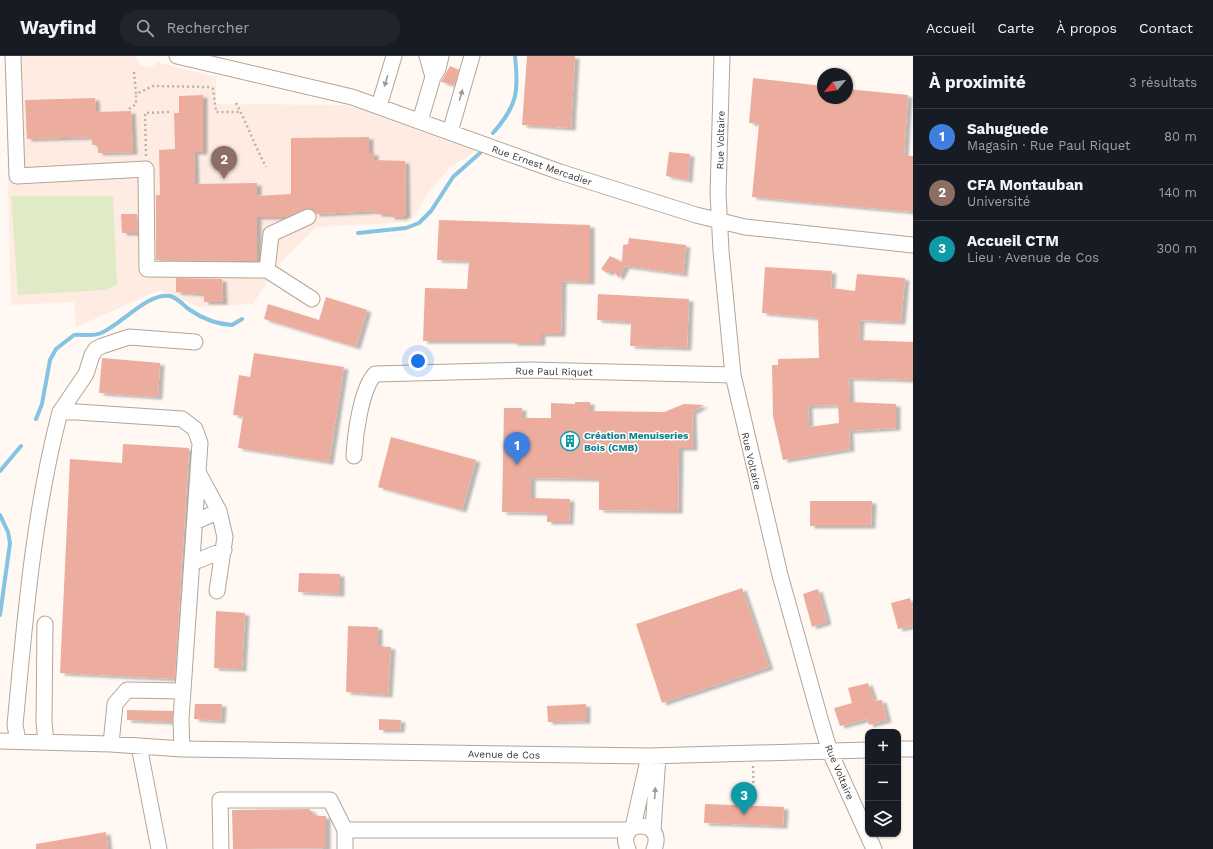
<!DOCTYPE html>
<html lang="fr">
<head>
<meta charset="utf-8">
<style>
  :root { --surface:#171b24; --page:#20242c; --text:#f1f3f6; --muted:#9ea1a6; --line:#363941; --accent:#0f766e }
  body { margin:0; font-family:"Work Sans",sans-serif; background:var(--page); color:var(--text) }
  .controls { position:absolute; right:12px; bottom:12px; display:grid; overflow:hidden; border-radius:8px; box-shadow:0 1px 3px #0004 }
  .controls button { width:36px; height:36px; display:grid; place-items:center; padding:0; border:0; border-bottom:1px solid var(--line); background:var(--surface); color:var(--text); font:20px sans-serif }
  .compass { position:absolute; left:817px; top:12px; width:36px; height:36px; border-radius:50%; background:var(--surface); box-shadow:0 1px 3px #0004; rotate:241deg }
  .you { position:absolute; left:418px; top:305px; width:14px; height:14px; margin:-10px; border:3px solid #fff; border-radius:50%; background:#1a73e8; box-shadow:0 0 0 6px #1a73e833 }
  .badge { display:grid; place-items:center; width:26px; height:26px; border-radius:50%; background:var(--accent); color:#fff; font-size:13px; font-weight:700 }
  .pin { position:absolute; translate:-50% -33px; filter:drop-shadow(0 1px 2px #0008) }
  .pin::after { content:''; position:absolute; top:21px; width:14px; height:12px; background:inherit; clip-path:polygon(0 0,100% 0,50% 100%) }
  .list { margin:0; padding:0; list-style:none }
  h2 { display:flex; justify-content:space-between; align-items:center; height:52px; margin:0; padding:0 16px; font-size:17px }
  h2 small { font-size:13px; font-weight:400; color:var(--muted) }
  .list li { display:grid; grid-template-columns:26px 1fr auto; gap:12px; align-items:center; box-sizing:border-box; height:56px; padding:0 16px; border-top:1px solid var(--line) }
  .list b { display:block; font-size:15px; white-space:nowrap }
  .list p { margin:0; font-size:13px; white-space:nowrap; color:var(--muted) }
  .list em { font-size:13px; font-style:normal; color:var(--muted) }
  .icon { flex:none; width:22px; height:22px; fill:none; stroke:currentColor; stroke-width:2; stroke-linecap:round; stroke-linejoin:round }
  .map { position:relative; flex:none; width:913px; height:793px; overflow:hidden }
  header { display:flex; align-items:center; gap:24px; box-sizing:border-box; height:56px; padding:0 20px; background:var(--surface); border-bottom:1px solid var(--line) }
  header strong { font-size:19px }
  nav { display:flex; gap:22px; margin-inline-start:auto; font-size:14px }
  .search { width:280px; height:36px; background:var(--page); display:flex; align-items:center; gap:10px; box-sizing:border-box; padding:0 14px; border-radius:22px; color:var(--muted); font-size:15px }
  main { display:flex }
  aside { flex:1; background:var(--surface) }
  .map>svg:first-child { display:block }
  .education { fill:#feece2 }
  .green { fill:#e0eac7 }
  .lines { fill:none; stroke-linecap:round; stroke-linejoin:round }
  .stream { stroke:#84c3e1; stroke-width:4 }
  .building { fill:#ecad9e; fill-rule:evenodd; filter:url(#shadow) }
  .minor-casing { stroke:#b3a597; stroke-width:17 }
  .path { stroke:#b9b2ad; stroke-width:2.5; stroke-dasharray:2 3; stroke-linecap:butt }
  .minor { stroke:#fff; stroke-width:15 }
  .oneway { fill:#9e9a98 }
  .labels { text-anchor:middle; stroke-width:3; stroke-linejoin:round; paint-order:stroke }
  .street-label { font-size:10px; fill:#3c3631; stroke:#fff }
  .culture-label { font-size:10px; font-weight:bold; fill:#0d838f; stroke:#fff; text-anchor:start }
</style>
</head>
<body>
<header>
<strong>Wayfind</strong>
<div class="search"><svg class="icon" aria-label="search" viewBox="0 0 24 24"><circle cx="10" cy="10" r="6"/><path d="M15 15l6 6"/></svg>Rechercher</div>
<nav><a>Accueil</a><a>Carte</a><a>À propos</a><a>Contact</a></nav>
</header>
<main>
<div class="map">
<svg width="913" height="793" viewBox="0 0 913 793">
  <defs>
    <filter id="shadow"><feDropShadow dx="4.5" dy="2.5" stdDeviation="1" flood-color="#0004"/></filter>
  </defs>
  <rect width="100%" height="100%" fill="#fff8f3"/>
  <path class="education" d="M 5,0 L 137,0 L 140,9 L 151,12 L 157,6 L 216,21 L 216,48 L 346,49 L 476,95 L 450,111 L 429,136 L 414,160 L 407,166 L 316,171 L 280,207 L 253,248 L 200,251 L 160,234 L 76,271 L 74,246 L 11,249 Z"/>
  <path class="green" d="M 11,140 L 113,140 L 117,229 L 104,234 L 18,239 Z"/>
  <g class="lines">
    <path class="stream" d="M 493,77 C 517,50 519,36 515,0
      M 358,177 L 406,172 L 419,167 L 431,155 L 453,121 L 480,97
      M 36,363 L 42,348 L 50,304 L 56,293 L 74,279 C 83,278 92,281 101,277 C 121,269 148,236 170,240 C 178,242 183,249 190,254 C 203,263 216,268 232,269 L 242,263
      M 0,415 L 21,390
      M 0,459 L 8,476 L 10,487 L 0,559"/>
  </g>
  <path class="building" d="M 527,0 L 575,0 L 571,72 L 522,69 Z
    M 450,10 L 459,14 L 454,29 L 441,26 Z
    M 753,22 L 823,30 L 823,42 L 847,42 L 847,33 L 908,39 L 904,99 L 913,100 L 913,156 L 752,141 L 759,68 L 749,67 Z
    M 203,39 L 203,96 L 194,96 L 195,128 L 257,127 L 257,140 L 291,138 L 291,82 L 369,81 L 369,97 L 374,97 L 374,104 L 405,105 L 406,159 L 402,161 L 390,161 L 390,158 L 377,158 L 377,155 L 316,158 L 313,153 L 305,153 L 286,161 L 257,161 L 257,205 L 156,204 L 156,139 L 160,139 L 159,94 L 175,93 L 174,57 L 179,57 L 179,40 Z
    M 95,42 L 96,56 L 131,55 L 133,96 L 98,97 L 98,89 L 92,89 L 92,81 L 27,83 L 25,44 Z
    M 669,96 L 690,98 L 688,124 L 666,120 Z
    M 121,158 L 137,158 L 138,177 L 122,177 Z
    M 439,164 L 590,169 L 590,226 L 562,225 L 561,278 L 541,278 L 541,287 L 513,287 L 513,285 L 423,285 L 425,232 L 467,233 L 469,205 L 437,204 Z
    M 629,182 L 686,189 L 683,218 L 625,210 L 619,222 L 613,215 L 607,217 L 601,213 L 610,200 L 622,206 L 623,189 L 628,188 Z
    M 765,211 L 832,215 L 831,232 L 855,235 L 857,218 L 905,222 L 901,266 L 860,264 L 859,284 L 913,286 L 913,324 L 849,322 L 850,346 L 896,348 L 896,372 L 849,375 L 850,393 L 783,404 L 773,360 L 772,309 L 778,309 L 778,303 L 819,302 L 818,262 L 762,257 ZM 838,349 L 839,367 L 809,371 L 808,350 Z
    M 176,222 L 222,223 L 223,246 L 204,246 L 204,238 L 176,236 Z
    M 598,238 L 689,243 L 687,292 L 630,290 L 631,266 L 597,264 Z
    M 326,241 L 367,254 L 356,291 L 264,263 L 268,248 L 319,264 Z
    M 254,297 L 344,311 L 329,406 L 238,392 L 243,360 L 233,359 L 239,319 L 250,321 Z
    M 102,302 L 160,307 L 158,341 L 99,337 Z
    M 575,346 L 590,346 L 590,355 L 664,356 L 684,348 L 704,349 L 692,356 L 693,392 L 679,392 L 678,455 L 599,454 L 599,423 L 531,422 L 531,442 L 570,443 L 569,466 L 547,466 L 547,457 L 502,456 L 504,352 L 522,352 L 522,362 L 551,362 L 551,347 L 575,348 Z
    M 391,381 L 476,404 L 462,454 L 378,431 Z
    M 123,388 L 189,392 L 175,623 L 60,617 L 70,403 L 122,407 Z
    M 810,445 L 872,445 L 871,470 L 810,470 Z
    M 299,517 L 340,518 L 340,538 L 298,536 Z
    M 742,532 L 769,611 L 662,647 L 636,568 Z
    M 818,533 L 827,566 L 812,571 L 803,538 Z
    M 910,542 L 913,553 L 913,570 L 898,573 L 891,547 Z
    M 216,555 L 245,557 L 242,613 L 214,612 Z
    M 348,570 L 378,571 L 378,590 L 391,591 L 388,639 L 346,636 Z
    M 868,627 L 874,645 L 882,644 L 887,664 L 869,669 L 867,663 L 840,670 L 834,652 L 852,647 L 848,632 Z
    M 195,648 L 222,648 L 221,665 L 194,663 Z
    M 586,648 L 586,665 L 548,666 L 547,650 Z
    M 127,654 L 173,655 L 172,666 L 127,664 Z
    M 379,663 L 401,664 L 400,674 L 379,674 Z
    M 705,748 L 784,751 L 783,770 L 704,767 Z
    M 309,753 L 316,760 L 326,760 L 326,792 L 233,793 L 232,754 Z
    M 106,776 L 108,793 L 36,793 L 36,788 Z"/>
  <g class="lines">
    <g class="minor-casing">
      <path id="minor" d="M 13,0 L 17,120 L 146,113 L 147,213 L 267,214 L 312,243
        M 177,0 L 352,41 L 560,116 L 696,159 L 745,171 L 913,189
        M 427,0 L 433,21
        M 722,0 L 718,137 L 721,195 L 733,319 L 780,519 L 821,666 L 830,696 L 874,793
        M 379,50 L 394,0
        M 420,65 L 433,21 L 438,13 L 441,0
        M 450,76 L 472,0
        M 267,214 L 271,178 L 308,161
        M 60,356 L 86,318 L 92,299 L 96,293 L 102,290 L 129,281 L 195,286
        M 354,400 C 355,379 361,333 375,318 L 530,314 L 733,319
        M 198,416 L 219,455 L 225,481 L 217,535
        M 195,466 L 219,455
        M 192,507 L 224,494
        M 45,568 L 44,666 L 46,686
        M 0,685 L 111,688 L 182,693 L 649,700 L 868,694
        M 18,685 L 15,669 C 25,564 33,459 60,356 L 77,356 L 182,363 L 195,373 L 200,387 L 181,663 L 182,693
        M 111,688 L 115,648 L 127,634 L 183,635
        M 139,690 L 159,793
        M 898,693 L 913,693
        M 633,771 L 649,700
        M 345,774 L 629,774
        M 653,774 L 658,700
        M 221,793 L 220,744 L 330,744 L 345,774 L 345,793
        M 628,793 C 614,763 667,762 654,793"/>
    </g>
    <path class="path" d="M 134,16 L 136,38 L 153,30 L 208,31 L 213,33 L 216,56 L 241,56
      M 236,47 C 247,68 255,90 266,111
      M 129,53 L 136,48 L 136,38
      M 146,100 L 145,57 L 170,56
      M 753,710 L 754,750"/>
    <use href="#minor" class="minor"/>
  </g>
  <defs><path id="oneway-solid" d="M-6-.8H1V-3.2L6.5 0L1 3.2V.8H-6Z"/></defs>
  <g class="oneway">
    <use href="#oneway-solid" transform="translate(386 25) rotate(107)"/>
    <use href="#oneway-solid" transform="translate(461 39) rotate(-74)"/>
    <use href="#oneway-solid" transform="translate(655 737) rotate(-86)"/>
  </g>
  <defs>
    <g id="building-ring" transform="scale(1)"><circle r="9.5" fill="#fff" stroke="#0f9aa8" stroke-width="1.5"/><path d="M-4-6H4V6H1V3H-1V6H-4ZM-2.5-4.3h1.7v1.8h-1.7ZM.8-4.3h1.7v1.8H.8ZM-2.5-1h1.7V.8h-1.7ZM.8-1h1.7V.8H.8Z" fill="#0f9aa8"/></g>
  </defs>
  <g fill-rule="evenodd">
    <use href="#building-ring" x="570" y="385"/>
  </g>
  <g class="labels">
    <g class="street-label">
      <text transform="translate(720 84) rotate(-89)" y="4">Rue Voltaire</text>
      <text transform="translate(542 109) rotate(19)" y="4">Rue Ernest Mercadier</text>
      <text transform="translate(554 315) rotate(1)" y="4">Rue Paul Riquet</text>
      <text transform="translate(752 405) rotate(77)" y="4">Rue Voltaire</text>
      <text transform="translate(504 698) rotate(1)" y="4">Avenue de Cos</text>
      <text transform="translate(840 716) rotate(67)" y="4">Rue Voltaire</text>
    </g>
    <g class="culture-label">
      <text x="584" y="383">Création Menuiseries<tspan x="584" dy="12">Bois (CMB)</tspan></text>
    </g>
  </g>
</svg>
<div class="controls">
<button>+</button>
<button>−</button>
<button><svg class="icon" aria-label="layers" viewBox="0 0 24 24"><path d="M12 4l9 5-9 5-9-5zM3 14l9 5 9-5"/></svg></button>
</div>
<svg class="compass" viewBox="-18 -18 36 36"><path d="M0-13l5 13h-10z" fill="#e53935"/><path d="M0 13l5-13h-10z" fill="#9ea1a6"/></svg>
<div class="you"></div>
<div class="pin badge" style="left:517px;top:409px;background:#3f7fe0">1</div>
<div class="pin badge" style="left:224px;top:123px;background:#8d6e63">2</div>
<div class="pin badge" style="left:744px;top:759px;background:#0f9aa8">3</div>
</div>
<aside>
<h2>À proximité<small>3 résultats</small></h2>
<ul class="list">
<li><span class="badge" style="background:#3f7fe0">1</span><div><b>Sahuguede</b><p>Magasin · Rue Paul Riquet</p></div><em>80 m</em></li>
<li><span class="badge" style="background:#8d6e63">2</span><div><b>CFA Montauban</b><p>Université</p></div><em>140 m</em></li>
<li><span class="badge" style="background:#0f9aa8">3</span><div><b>Accueil CTM</b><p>Lieu · Avenue de Cos</p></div><em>300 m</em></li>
</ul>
</aside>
</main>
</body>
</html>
